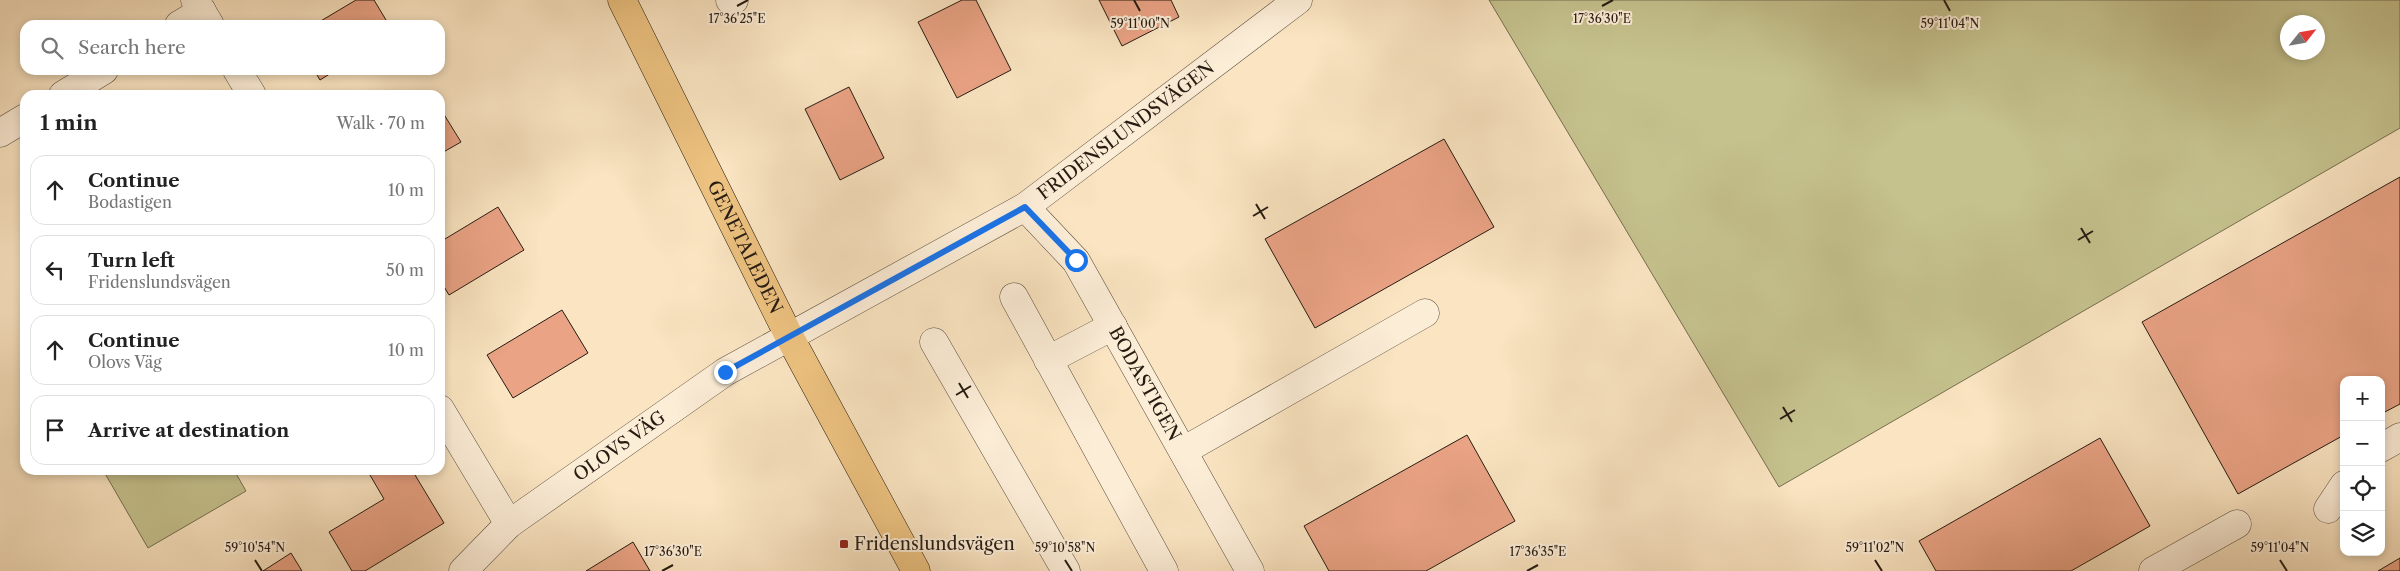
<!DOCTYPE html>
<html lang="en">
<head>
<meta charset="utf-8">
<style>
  :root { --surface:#fff; --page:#f2f2f2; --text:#222; --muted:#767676; --line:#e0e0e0 }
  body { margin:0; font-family:"Libre Caslon Text",serif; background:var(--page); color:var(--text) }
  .controls { position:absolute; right:15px; bottom:15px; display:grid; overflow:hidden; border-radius:10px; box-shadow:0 2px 8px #0003 }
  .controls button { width:45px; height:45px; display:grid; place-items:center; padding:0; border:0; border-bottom:1px solid var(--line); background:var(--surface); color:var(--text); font:25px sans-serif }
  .compass { position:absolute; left:2280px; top:15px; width:45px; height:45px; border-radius:50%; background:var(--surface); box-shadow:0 2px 8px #0003; rotate:59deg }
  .stop { position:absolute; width:15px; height:15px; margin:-11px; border:4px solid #1a73e8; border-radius:50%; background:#fff }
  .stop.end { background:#1a73e8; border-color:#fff; box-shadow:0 1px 5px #0008 }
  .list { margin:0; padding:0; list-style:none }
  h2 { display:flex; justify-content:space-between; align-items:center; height:65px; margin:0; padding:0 20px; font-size:21px }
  h2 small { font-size:16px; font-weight:400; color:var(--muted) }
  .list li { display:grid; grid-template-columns:32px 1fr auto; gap:15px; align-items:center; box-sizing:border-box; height:70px; margin:0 10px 10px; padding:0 10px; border:1px solid var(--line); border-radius:15px }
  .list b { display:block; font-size:19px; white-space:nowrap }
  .list p { margin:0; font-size:16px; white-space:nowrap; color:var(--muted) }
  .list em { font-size:16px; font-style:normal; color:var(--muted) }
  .icon { flex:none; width:28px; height:28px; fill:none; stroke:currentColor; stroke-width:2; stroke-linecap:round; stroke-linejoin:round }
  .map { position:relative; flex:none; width:2400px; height:571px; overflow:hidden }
  .search { position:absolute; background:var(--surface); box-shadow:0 2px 8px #0003; left:20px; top:20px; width:425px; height:55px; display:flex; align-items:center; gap:12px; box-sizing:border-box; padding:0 18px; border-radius:15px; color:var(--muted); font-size:19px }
  .panel { position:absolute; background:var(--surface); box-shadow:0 2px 8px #0003; left:20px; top:90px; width:425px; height:385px; border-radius:15px }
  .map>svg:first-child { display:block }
  .green { fill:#c5c28e; stroke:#766e50; fill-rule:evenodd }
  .building { fill:#eaa385; stroke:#261b11 }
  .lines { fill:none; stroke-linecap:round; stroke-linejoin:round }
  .minor-casing { stroke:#5b4d3d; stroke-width:29 }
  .major-casing { stroke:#261b11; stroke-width:29 }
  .minor { stroke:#fcedd7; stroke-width:28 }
  .major { stroke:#edc280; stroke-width:28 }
  .route { stroke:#1a73e8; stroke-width:6 }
  .ticks { fill:none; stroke:#261b11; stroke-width:2 }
  .poi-dot { fill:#8f2418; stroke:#fcedd7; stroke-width:2 }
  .labels { text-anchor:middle; stroke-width:4; stroke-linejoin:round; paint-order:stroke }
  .street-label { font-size:18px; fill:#261b11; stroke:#fcedd7 }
  .poi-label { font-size:18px; fill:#261b11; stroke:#fcedd7; text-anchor:start }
  .ticks-label { font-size:12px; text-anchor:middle; fill:#261b11; stroke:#fcedd7; stroke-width:4; stroke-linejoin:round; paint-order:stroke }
</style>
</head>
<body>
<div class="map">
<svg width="2400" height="571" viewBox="0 0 2400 571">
  <rect width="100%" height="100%" fill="#fae4c1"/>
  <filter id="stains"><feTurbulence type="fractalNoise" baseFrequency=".004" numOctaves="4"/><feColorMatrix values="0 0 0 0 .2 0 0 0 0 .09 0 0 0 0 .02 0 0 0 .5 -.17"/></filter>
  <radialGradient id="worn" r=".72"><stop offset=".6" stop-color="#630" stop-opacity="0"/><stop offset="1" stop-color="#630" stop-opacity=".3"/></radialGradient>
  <path class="green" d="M 1489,0 L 2400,0 L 2400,128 L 1779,487 ZM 2288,22 L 2318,22 L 2318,52 L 2288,52 Z
    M 103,470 L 234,470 L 246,491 L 148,548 Z"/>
  <path class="building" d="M 356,0 L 374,0 L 389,25 L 314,25 Z
    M 962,0 L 976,0 L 1011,70 L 957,98 L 918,22 Z
    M 1099,0 L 1171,0 L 1179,17 L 1122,46 Z
    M 314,70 L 336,70 L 320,80 Z
    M 849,87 L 884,158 L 840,180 L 805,109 Z
    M 440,108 L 461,142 L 440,154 Z
    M 1444,139 L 1494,227 L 1315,328 L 1265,239 Z
    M 2400,177 L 2400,404 L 2381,414 L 2381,380 L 2344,380 L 2344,435 L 2238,494 L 2142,322 Z
    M 498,207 L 524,250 L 449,295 L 440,280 L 440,242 Z
    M 562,310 L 588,353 L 513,398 L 487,355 Z
    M 1467,435 L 1515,521 L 1426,571 L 1329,571 L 1304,526 Z
    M 2100,438 L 2150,526 L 2071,571 L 1936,571 L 1919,541 Z
    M 367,470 L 412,470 L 444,523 L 365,571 L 352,571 L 329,532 L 384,499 Z
    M 633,542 L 650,571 L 586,571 Z
    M 291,553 L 302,571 L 263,571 Z
    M 2400,558 L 2400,571 L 2378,571 Z"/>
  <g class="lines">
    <g class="minor-casing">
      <g id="minor">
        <path d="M 195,0 L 210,25"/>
        <path d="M 730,0 L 734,0"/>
        <path d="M 179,25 L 202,11"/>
        <path d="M 237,70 L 252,95"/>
        <path d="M 63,95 L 104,70"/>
        <path d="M 0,133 L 25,118"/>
        <path id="s1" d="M 1025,207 L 1076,261 L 1250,571"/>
        <path d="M 1014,297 L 1164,571"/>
        <path d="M 934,342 L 1066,571"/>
        <path d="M 1048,360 L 1113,326"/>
        <path d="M 440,409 L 509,524"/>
        <path d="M 2381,448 L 2400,437"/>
        <path d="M 1183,451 L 1425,313"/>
        <path d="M 2328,509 L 2344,485"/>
        <path id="s2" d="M 463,571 L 509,524 L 725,372 L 1025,207 L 1298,0"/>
        <path d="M 2153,571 L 2237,524"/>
      </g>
    </g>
    <g class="major-casing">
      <g id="major">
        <path id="s3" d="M 622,0 L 789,336 L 916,571"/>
      </g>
    </g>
    <use href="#minor" class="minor"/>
    <use href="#major" class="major"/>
  </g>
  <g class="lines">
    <path class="route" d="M 725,372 L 1025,207 L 1076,260"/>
  </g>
  <path class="ticks" d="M 1134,0 L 1140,11M 1944,0 L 1950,11M 737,6 L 748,0M 1602,6 L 1613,0M 1256,204 L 1265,219M 1253,216 L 1268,207M 2081,228 L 2090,243M 2078,240 L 2093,231M 959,383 L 968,398M 956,395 L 971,386M 1783,407 L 1792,422M 1780,419 L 1795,410M 255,560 L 262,571M 1065,560 L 1072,571M 1875,560 L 1882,571M 2280,560 L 2287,571M 662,571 L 673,565M 1527,571 L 1538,565"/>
  <rect class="poi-dot" x="839" y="539" width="10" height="10" rx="2.5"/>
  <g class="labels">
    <g class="street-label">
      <text dy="6" stroke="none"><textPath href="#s2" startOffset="799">FRIDENSLUNDSVÄGEN</textPath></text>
      <text dy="6" stroke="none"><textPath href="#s3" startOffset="276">GENETALEDEN</textPath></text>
      <text dy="6" stroke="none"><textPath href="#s1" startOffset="215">BODASTIGEN</textPath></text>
      <text dy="6" stroke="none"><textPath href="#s2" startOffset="201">OLOVS VÄG</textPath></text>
    </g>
    <g class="poi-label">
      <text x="854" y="550">Fridenslundsvägen</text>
    </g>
  </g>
  <g class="ticks-label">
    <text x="737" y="23">17°36'25"E</text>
    <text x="1602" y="23">17°36'30"E</text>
    <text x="1140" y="28">59°11'00"N</text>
    <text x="1950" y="28">59°11'04"N</text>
    <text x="255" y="552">59°10'54"N</text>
    <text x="1065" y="552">59°10'58"N</text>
    <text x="1875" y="552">59°11'02"N</text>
    <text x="2280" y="552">59°11'04"N</text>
    <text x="673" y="556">17°36'30"E</text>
    <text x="1538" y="556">17°36'35"E</text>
  </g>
  <rect width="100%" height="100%" filter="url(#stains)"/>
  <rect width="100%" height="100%" fill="url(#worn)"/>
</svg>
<div class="controls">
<button>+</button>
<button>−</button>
<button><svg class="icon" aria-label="locate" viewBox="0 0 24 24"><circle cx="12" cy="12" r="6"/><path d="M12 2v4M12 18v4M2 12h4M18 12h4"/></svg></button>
<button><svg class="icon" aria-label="layers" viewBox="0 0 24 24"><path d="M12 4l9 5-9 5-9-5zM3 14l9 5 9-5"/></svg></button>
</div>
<svg class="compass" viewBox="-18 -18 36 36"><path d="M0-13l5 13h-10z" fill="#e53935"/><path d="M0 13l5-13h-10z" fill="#767676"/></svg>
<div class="stop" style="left:1076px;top:260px"></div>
<div class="stop end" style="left:725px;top:372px"></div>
<div class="search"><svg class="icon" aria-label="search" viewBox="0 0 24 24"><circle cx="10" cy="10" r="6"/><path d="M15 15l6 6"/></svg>Search here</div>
<section class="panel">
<h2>1 min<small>Walk · 70 m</small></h2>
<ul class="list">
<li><svg class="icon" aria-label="ahead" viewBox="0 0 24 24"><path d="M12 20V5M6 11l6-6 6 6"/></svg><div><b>Continue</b><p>Bodastigen</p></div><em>10 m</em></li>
<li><svg class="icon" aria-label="left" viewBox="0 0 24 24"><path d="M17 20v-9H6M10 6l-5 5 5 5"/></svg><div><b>Turn left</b><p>Fridenslundsvägen</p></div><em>50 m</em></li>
<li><svg class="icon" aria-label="ahead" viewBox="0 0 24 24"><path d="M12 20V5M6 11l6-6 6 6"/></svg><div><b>Continue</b><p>Olovs Väg</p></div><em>10 m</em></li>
<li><svg class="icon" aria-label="arrive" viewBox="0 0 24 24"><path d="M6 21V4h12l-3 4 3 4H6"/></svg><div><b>Arrive at destination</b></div></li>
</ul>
</section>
</div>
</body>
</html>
